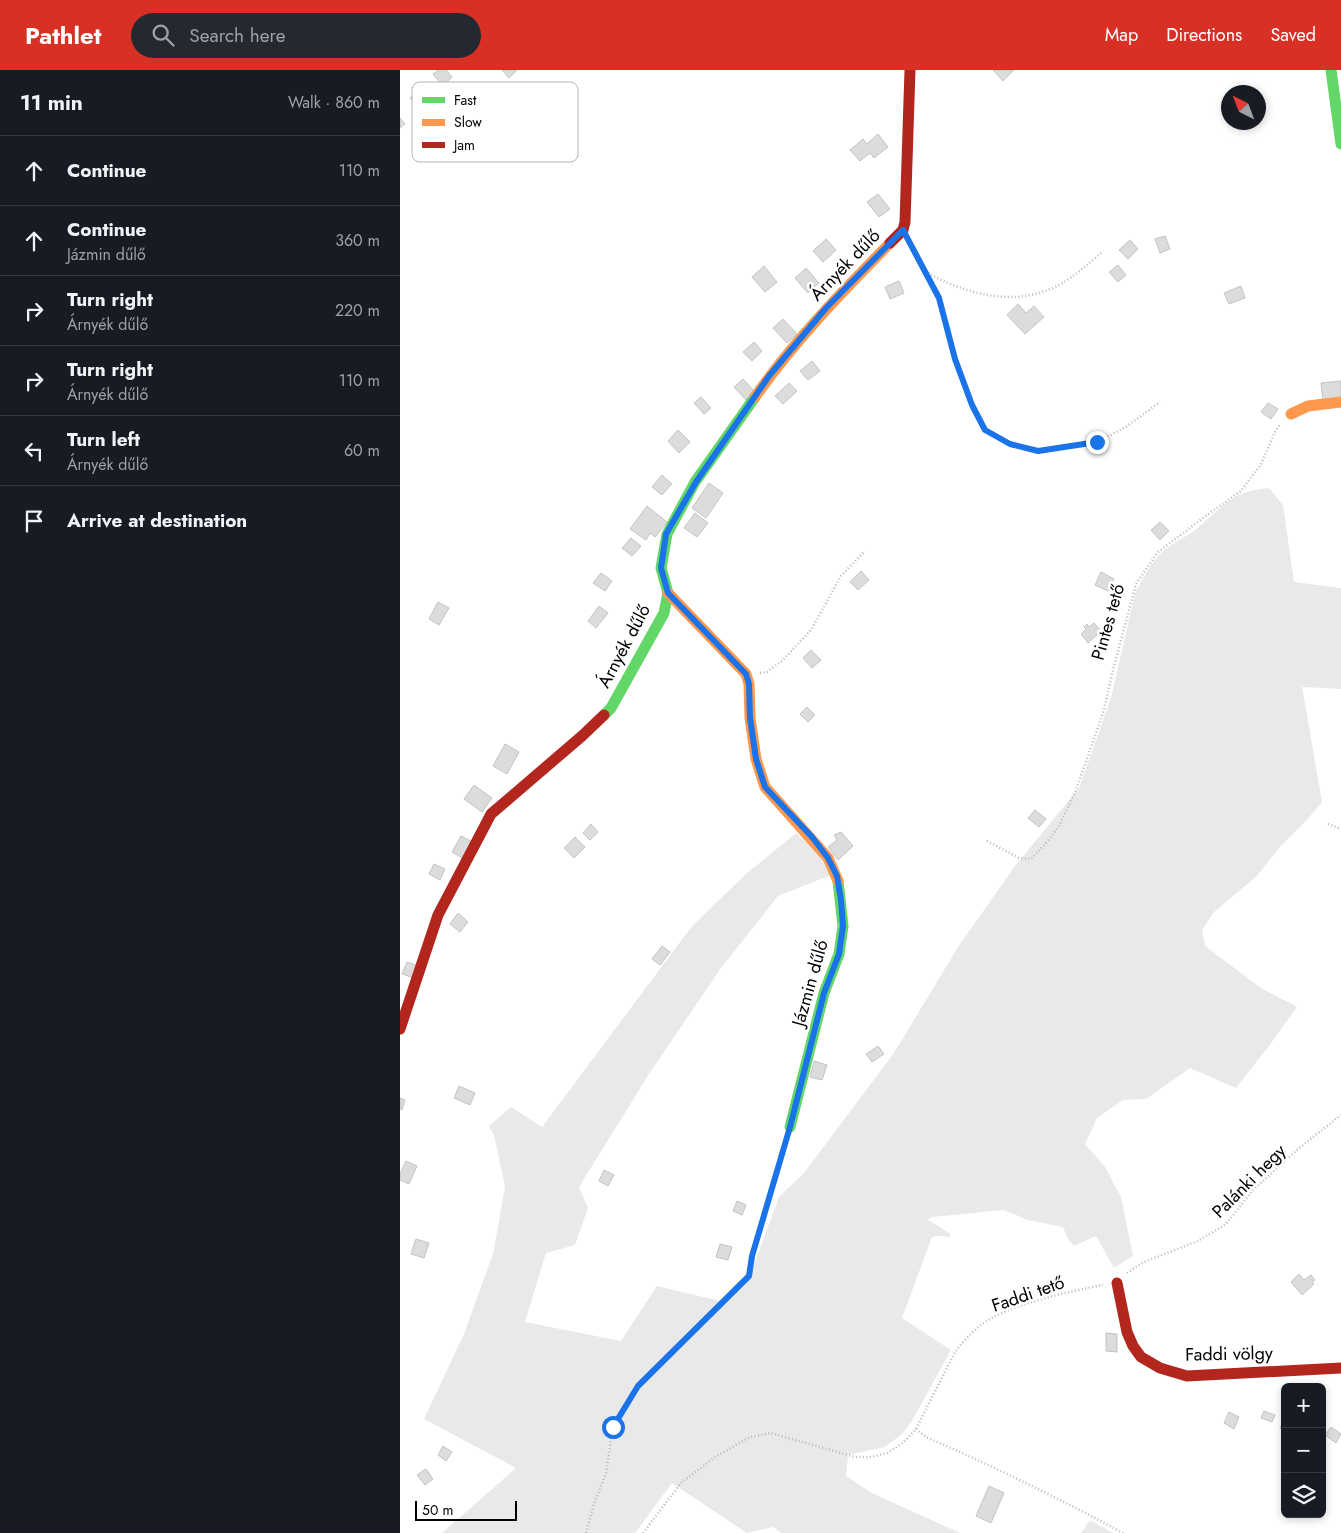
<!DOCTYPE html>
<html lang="en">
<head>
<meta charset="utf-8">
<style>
  :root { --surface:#171b24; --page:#242831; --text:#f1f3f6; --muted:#9ea1a6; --line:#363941; --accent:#d93025 }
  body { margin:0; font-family:Jost,sans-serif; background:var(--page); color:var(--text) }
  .controls { position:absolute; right:15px; bottom:15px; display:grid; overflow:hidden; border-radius:8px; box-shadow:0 2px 8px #0003 }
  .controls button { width:45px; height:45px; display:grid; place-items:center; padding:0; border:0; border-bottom:1px solid var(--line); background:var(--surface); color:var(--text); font:25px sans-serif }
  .compass { position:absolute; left:821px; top:15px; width:45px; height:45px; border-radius:50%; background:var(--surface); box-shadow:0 2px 8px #0003; rotate:318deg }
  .scale { position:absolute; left:15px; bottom:12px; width:102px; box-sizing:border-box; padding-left:5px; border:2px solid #000; border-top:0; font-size:14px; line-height:18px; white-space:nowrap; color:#000; -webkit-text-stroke:4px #fff; paint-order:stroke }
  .stop { position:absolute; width:15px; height:15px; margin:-11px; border:4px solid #1a73e8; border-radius:50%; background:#fff }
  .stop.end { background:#1a73e8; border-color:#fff; box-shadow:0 1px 5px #0008 }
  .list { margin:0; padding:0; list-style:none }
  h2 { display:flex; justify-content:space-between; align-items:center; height:65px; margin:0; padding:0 20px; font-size:21px }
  h2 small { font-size:16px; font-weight:400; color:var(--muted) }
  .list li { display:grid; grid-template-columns:32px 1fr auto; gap:15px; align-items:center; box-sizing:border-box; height:70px; padding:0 20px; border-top:1px solid var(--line) }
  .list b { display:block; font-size:19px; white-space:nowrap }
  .list p { margin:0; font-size:16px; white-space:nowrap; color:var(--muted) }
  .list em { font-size:16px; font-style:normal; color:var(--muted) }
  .icon { flex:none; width:28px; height:28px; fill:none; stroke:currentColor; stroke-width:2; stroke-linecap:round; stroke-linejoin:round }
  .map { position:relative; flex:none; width:941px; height:1463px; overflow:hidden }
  header { display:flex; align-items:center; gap:30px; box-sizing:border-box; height:70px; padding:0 25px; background:var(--accent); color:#fff }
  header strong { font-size:24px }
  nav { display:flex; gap:28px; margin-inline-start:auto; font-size:18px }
  .search { width:350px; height:45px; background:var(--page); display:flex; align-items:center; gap:12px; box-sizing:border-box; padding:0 18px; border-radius:28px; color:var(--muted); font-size:19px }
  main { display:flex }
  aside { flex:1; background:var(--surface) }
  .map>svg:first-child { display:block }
  .green { fill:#e9e9e9 }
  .building { fill:#dcdcdc; stroke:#c4c4c4 }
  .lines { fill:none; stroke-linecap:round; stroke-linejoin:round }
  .path { stroke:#b8b8b8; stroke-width:2.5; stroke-dasharray:1 2.5; stroke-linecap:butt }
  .fast { stroke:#63d668; stroke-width:11 }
  .slow { stroke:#ff974d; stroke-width:11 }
  .jam { stroke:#b3261e; stroke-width:11 }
  .route { stroke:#1a73e8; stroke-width:6 }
  .labels { text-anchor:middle; stroke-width:5; stroke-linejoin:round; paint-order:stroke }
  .street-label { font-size:18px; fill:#000; stroke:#fff }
  .key { fill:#fff; stroke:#b2b2b2; stroke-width:1 }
  .key-label { font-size:14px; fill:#000 }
</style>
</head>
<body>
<header>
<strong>Pathlet</strong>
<div class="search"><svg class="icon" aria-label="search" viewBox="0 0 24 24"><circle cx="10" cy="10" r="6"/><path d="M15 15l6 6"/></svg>Search here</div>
<nav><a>Map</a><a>Directions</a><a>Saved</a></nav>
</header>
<main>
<aside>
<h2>11 min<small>Walk · 860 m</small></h2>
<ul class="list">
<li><svg class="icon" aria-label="ahead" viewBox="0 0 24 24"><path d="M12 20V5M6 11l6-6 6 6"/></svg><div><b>Continue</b></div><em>110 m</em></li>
<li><svg class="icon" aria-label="ahead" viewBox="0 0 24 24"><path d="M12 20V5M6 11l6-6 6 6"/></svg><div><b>Continue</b><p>Jázmin dűlő</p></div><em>360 m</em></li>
<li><svg class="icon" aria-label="right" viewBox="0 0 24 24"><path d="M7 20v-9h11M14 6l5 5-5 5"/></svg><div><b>Turn right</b><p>Árnyék dűlő</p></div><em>220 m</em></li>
<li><svg class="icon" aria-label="right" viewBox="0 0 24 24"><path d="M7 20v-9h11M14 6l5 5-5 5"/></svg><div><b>Turn right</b><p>Árnyék dűlő</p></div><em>110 m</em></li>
<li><svg class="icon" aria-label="left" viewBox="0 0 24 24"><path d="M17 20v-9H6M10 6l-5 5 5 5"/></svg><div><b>Turn left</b><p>Árnyék dűlő</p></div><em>60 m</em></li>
<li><svg class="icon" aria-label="arrive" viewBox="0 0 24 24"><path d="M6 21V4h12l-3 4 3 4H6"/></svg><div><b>Arrive at destination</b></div></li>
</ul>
</aside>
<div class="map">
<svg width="941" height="1463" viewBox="0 0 941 1463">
  <rect width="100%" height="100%" fill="#fff"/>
  <path class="green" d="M 869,418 L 883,435 L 894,512 L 941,518 L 941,619 L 902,617 L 922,732 L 907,750 L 880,777 L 856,807 L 814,842 L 802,860 L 805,876 L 861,918 L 897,937 L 872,972 L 836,1018 L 790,998 L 746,1029 L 723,1030 L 697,1048 L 685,1074 L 705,1097 L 721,1127 L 733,1186 L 714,1198 L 696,1166 L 674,1176 L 668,1169 L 663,1157 L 628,1150 L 604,1140 L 532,1147 L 528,1150 L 551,1164 L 550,1167 L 538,1166 L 532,1167 L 502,1248 L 551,1280 L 512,1351 L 502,1364 L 485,1377 L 448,1385 L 446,1406 L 472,1423 L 560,1463 L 381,1463 L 373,1457 L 347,1463 L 272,1413 L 235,1463 L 42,1463 L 116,1398 L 24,1349 L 64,1264 L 93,1184 L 105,1117 L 94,1065 L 89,1056 L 111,1037 L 142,1057 L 292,856 L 346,804 L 396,763 L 416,780 L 431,805 L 378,826 L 321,898 L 249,1004 L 179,1117 L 188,1138 L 175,1175 L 146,1183 L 125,1252 L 221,1271 L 257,1216 L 320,1231 L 349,1208 L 379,1127 L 404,1103 L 494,983 L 558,877 L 615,796 L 679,718 L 711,628 L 735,523 C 743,509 751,492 763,481 C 774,472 788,466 799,457 C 824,435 833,421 869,418 Z
    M 690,1450 L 713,1463 L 681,1463 Z"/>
  <path class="building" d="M 38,0 L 46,0 L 52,7 L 43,16 L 33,4 Z
    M 102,0 L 117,0 L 109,8 Z
    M 593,0 L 614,0 L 603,11 Z
    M 21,17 L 30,27 L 18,37 L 10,28 Z
    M 0,48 L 5,54 L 0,58 Z
    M 478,64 L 488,77 L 474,88 L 470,83 L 460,91 L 450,80 L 463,69 L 467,74 Z
    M 478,124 L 490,139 L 479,147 L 467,132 Z
    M 765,166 L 770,179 L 760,183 L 755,169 Z
    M 426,169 L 436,180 L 423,192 L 413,181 Z
    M 730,170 L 738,179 L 728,189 L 719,180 Z
    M 718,195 L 726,205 L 718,212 L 709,202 Z
    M 364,196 L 377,212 L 365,222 L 352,207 Z
    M 406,198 L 419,213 L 408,223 L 395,208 Z
    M 499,211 L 504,223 L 490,229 L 485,217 Z
    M 841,216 L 845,228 L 829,234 L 824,223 Z
    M 618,234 L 626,243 L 634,236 L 644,247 L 625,264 L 607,245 Z
    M 383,249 L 397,264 L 387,273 L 373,258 Z
    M 354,272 L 362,281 L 352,291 L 343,282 Z
    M 412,291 L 420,301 L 408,310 L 400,301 Z
    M 343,309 L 355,322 L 346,330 L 334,317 Z
    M 941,311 L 941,328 L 923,330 L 921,313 Z
    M 389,313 L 397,321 L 383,334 L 375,326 Z
    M 301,327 L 311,338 L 304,344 L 294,333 Z
    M 868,333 L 878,339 L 871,349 L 861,342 Z
    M 278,360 L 290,372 L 279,383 L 268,371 Z
    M 262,405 L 272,414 L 262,425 L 252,417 Z
    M 309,413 L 323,423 L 306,448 L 292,438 Z
    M 247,436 L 267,452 L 255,467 L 250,463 L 246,470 L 230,459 Z
    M 295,443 L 308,453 L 297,467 L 284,458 Z
    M 760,452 L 769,461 L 760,470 L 751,460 Z
    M 231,468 L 241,476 L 232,486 L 222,478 Z
    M 461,501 L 469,510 L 458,520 L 450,512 Z
    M 701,502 L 714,509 L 708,521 L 695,515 Z
    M 201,503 L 212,511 L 205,521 L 193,513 Z
    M 38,532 L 49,538 L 39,555 L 29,549 Z
    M 199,536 L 208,543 L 196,558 L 188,551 Z
    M 694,553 L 701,561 L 688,573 L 681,564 L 686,559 L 684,557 L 687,554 L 689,557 Z
    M 411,580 L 421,590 L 412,598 L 403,588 Z
    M 407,637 L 415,645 L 408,652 L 400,644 Z
    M 105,674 L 119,682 L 107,704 L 93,696 Z
    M 74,715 L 92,728 L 82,742 L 64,729 Z
    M 635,740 L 646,749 L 639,757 L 628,748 Z
    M 191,754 L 198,762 L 190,770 L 183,763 Z
    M 441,762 L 453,776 L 438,790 L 428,777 L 437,770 L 434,765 Z
    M 61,766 L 73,772 L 64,789 L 52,782 Z
    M 175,767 L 185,777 L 174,788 L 164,778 Z
    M 34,794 L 45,799 L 40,810 L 29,804 Z
    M 58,843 L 68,852 L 60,862 L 50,854 Z
    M 262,876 L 270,882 L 260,895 L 252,889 Z
    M 7,892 L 19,896 L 14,908 L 2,904 Z
    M 478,976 L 484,984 L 472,992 L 466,984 Z
    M 414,991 L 427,995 L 422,1010 L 410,1007 Z
    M 59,1016 L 75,1023 L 70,1035 L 54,1028 Z
    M 0,1028 L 5,1030 L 2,1040 L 0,1039 Z
    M 6,1091 L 17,1096 L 9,1114 L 0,1110 L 0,1104 Z
    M 204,1100 L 214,1105 L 208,1116 L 199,1111 Z
    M 337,1131 L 346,1135 L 342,1145 L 333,1141 Z
    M 16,1169 L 29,1173 L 24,1188 L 11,1184 Z
    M 320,1174 L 332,1177 L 328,1190 L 316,1187 Z
    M 899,1204 L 904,1210 L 911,1205 L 915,1210 L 912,1212 L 914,1214 L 902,1225 L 891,1212 Z
    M 706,1263 L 717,1264 L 717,1282 L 706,1281 Z
    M 864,1341 L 875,1345 L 872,1352 L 861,1348 Z
    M 829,1342 L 839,1347 L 834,1359 L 824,1353 Z
    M 885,1349 L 885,1360 L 880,1358 Z
    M 931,1357 L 941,1364 L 936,1373 L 925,1365 Z
    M 43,1376 L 52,1382 L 46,1391 L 38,1385 Z
    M 26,1399 L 33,1409 L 25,1415 L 17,1405 Z
    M 589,1416 L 604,1423 L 591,1453 L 576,1446 Z"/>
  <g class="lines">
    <path class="path" d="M 509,174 C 512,181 517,191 522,197 C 529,205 539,209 548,213 C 579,226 615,233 648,220 C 669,212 684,197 701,183
      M 522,197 L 539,228 L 555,289 L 572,335 L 585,360 L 610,374 L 638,381 L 669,377 L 697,372 L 726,357 L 760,332
      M 360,603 L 367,602 L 382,591 L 411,560 L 441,506 L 465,481
      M 928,754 L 941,759
      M 587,771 L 619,788 L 631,789 L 648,771 L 659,756 L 676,720 L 704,640 L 712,604 L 736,514 L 758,482 L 807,445 L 841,421 L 861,394 L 876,360 L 881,354
      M 727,1203 L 744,1192 L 798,1171 L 826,1154 L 853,1120 L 898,1079 L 941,1045
      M 516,1359 L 526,1367 C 593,1396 658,1428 723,1463
      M 186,1463 L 193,1437 L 206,1403 L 213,1357 L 238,1316 L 349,1206 L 352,1186 L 386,1070
      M 243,1463 L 281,1413 L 315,1387 L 350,1367 L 371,1363 L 455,1387 L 471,1387 L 487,1383 L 503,1373 L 516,1359 L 554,1284 C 561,1273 571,1263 581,1255 C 606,1235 671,1221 703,1215"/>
    <path class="fast" d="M 931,0 L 941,74
      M 204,645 L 211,638 L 264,543 L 268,523 L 261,498 L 267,464 L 295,412 L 355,327
      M 390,1057 L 424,923 L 439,884 L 443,856 L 438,811"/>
    <path class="slow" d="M 355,327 C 395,270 442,222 490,173
      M 891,344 L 908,336 L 941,332
      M 268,523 L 346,604 L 349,614 L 350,648 L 356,689 L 365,717 L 428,788 L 438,811"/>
    <path class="jam" d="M 490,173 L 503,160 L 505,152 L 510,0
      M 0,959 L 38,845 L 91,744 L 182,666 L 204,645
      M 717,1213 L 727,1262 L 733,1276 L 741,1287 L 760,1298 L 787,1306 L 941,1298"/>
  </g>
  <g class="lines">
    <path class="route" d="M 213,1357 L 238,1316 L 349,1206 L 352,1186 L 390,1057 L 424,923 L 439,884 L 443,856 L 441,830 L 437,806 L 428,788 L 412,767 L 365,717 L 356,689 L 350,648 L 349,614 L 346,604 L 268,523 L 261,498 L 266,464 L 296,412 L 369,306 L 426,238 L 503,160 L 539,228 L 555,289 L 572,335 L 585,360 L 610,374 L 638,381 L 697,372"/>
  </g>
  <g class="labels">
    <g class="street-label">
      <text transform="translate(445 195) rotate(-46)" y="6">Árnyék dűlő</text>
      <text transform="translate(708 552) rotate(-74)" y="6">Pintes tető</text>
      <text transform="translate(224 576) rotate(-62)" y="6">Árnyék dűlő</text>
      <text transform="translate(410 913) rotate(-74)" y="6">Jázmin dűlő</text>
      <text transform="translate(849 1111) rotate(-45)" y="6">Palánki hegy</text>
      <text transform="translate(628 1224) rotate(-19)" y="6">Faddi tető</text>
      <text transform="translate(829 1284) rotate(-1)" y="6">Faddi völgy</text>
    </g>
  </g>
  <rect x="12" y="12" width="166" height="80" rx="8" class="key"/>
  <rect x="22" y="27" width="23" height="6" fill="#63d668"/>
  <rect x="22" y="49" width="23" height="7" fill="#ff974d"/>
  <rect x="22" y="72" width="23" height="6" fill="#b3261e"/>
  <g class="key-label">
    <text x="54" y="35">Fast</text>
    <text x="54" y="57">Slow</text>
    <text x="54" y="80">Jam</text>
  </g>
</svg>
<div class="controls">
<button>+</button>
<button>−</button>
<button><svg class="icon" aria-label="layers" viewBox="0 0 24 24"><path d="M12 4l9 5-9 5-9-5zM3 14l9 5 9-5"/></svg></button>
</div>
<svg class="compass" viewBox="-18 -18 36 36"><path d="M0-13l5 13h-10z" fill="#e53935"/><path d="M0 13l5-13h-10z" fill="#9ea1a6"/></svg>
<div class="scale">50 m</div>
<div class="stop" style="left:213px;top:1357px"></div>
<div class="stop end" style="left:697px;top:372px"></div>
</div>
</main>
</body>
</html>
